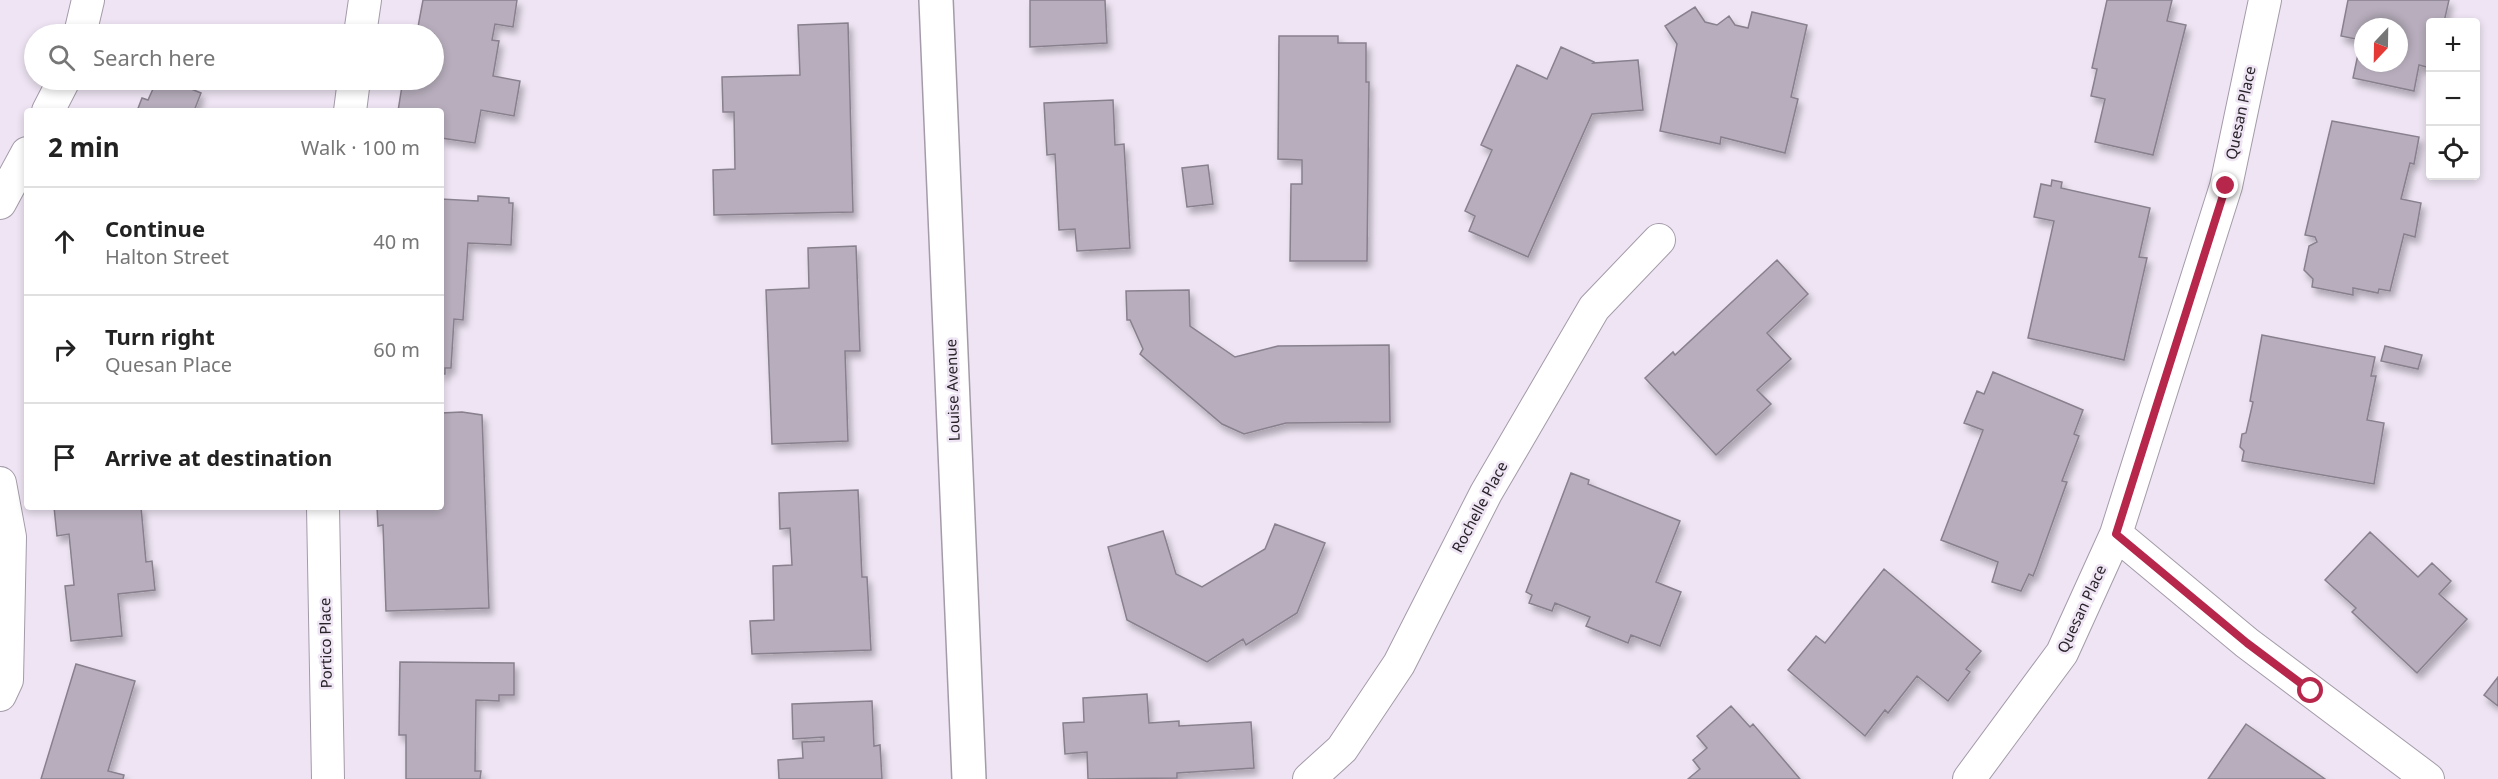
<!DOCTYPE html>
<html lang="en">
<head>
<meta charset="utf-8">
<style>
  :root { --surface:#fff; --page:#f6f6f6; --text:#222; --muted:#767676; --line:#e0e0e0 }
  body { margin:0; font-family:"Noto Sans",sans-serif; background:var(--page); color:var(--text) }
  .controls { position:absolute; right:18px; top:18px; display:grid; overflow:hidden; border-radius:6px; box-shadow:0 3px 9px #0003 }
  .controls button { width:54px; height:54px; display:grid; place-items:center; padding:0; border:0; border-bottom:2px solid var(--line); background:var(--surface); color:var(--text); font:30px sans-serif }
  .compass { position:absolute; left:2354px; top:18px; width:54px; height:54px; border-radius:50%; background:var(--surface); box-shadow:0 3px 9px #0003; rotate:202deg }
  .stop { position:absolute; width:18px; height:18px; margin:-14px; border:4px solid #b7264b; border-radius:50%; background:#fff }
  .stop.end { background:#b7264b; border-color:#fff; box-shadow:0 2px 6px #0008 }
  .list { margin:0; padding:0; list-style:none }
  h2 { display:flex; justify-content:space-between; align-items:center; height:78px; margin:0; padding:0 24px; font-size:26px }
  h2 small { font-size:20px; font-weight:400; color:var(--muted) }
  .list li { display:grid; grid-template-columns:39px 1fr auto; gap:18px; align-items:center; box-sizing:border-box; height:108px; padding:0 24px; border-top:2px solid var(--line) }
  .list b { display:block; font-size:22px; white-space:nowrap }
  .list p { margin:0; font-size:20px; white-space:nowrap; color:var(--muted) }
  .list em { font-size:20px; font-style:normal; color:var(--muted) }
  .icon { flex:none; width:33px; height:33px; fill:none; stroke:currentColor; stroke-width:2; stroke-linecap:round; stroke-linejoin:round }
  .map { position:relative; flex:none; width:2498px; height:779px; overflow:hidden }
  .search { position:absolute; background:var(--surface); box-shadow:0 3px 9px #0003; left:24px; top:24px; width:420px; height:66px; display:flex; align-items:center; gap:15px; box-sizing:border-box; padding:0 21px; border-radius:33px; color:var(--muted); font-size:22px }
  .panel { position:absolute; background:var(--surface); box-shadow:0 3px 9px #0003; left:24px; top:108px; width:420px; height:402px; border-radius:6px }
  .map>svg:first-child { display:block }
  .building { fill:#b7adbc; stroke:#89808e; stroke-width:1.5; fill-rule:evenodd; filter:url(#shadow) }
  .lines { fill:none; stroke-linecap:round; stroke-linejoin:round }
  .minor-casing { stroke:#a49ba9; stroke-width:34 }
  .tertiary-casing { stroke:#a49ba9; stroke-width:36 }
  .minor { stroke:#fff; stroke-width:32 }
  .tertiary { stroke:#fff; stroke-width:33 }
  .route { stroke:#b7264b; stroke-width:8 }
  .labels { text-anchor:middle; stroke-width:5; stroke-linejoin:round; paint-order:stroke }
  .street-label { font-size:15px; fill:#272328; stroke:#eee4f3 }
</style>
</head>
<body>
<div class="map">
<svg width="2498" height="779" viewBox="0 0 2498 779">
  <defs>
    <filter id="shadow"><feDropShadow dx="3.5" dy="6" stdDeviation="3" flood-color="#0004"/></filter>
  </defs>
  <rect width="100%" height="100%" fill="#eee4f3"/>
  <path class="building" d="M 423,0 L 517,0 L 513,27 L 495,24 L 492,40 L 499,41 L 493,76 L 520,81 L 514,116 L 481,110 L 475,143 L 441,138 L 441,111 L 398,111 L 403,80 L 434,80 L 434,34 L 411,34 L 412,26 L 418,27 Z
    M 1030,0 L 1105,0 L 1107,43 L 1030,47 Z
    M 2107,0 L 2172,0 L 2167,21 L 2186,25 L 2153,155 L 2095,142 L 2105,99 L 2091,96 L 2097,69 L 2092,68 Z
    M 2348,0 L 2449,0 L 2444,22 L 2430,22 L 2430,68 L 2419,65 L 2414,91 L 2353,78 L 2361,40 L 2341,36 ZM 2363,27 L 2399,27 L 2399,63 L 2363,63 Z
    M 1695,7 L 1705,22 L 1717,25 L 1729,16 L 1735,25 L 1748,28 L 1752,12 L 1807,25 L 1791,97 L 1798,99 L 1785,153 L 1721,137 L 1720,144 L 1660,131 L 1677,44 L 1665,26 Z
    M 848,23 L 853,212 L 714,215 L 713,170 L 735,169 L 734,112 L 723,112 L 722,77 L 800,75 L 798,25 Z
    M 1279,36 L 1338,36 L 1338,43 L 1366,43 L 1366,82 L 1369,82 L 1367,261 L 1290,261 L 1291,184 L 1302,184 L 1302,160 L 1278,159 Z
    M 1561,47 L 1594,62 L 1593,63 L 1638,60 L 1643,110 L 1592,114 L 1528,257 L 1469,231 L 1475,216 L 1465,211 L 1492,150 L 1481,145 L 1517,65 L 1547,79 Z
    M 157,80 L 169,80 L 201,93 L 194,111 L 137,111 L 142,98 L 148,100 Z
    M 1113,100 L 1115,145 L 1124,144 L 1130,248 L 1077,251 L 1075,229 L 1059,230 L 1055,154 L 1047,155 L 1044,103 Z
    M 2332,121 L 2419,137 L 2414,164 L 2410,163 L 2401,199 L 2421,203 L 2415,237 L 2404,234 L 2390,291 L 2379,289 L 2378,293 L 2353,288 L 2353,295 L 2312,287 L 2313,279 L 2304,270 L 2309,246 L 2317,242 L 2315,237 L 2305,235 Z
    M 1208,165 L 1213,204 L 1187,207 L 1182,168 Z
    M 2052,180 L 2062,182 L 2061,188 L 2150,208 L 2139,257 L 2147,258 L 2124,360 L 2028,338 L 2054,221 L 2034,217 L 2041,184 L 2051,186 Z
    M 478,196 L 509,198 L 509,203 L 513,203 L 511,245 L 468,243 L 463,320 L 454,319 L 451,368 L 445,368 L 445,374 L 441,374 L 441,199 L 478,201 Z
    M 856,246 L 860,351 L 845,351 L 848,441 L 772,444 L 766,290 L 809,288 L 808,248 Z
    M 1777,260 L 1808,294 L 1767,333 L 1791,359 L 1757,390 L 1771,404 L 1716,455 L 1645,378 L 1673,352 L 1675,355 Z
    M 1189,290 L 1190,326 L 1235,357 L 1278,346 L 1389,345 L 1390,422 L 1286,423 L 1244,434 L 1222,424 L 1140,354 L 1143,349 L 1130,320 L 1127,320 L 1126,291 Z
    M 2262,335 L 2375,357 L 2371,376 L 2376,376 L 2367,420 L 2384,423 L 2374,484 L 2242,461 L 2244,451 L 2240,447 L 2242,434 L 2246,433 L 2253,402 L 2250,401 Z
    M 2385,346 L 2422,355 L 2418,369 L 2381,361 Z
    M 1993,372 L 2083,410 L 2074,434 L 2079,436 L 2062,481 L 2067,482 L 2037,566 L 2033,576 L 2029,574 L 2021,591 L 1992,582 L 1998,562 L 1941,540 L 1983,430 L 1964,423 L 1977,391 L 1984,394 Z
    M 462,412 L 482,415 L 489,608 L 386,611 L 383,525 L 378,526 L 377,507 L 441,507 L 441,413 Z
    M 1571,473 L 1589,480 L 1588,484 L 1680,521 L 1656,582 L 1681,592 L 1660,646 L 1631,635 L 1628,643 L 1586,626 L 1590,617 L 1555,603 L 1552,611 L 1529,603 L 1532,595 L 1526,592 Z
    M 858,490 L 862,577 L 867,577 L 871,650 L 752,654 L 750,621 L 774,620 L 773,566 L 792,565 L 790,528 L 780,529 L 779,493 Z
    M 54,507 L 141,507 L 146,562 L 152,561 L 155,590 L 118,594 L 122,636 L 71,641 L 65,586 L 74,585 L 69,534 L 57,536 Z
    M 1275,524 L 1325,543 L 1297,613 L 1246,645 L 1243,639 L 1207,662 L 1127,620 L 1108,547 L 1163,531 L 1176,574 L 1202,587 L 1265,549 Z
    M 2370,532 L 2418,577 L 2432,563 L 2451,581 L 2439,594 L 2467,619 L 2417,673 L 2352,612 L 2356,608 L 2325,580 Z
    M 1884,569 L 1981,651 L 1966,669 L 1970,672 L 1948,701 L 1917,676 L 1888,713 L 1885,710 L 1865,736 L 1788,670 L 1816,636 L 1825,643 Z
    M 400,662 L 514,663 L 514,695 L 499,695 L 499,701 L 476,700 L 475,771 L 481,771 L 480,779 L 406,779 L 406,735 L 399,735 Z
    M 76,664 L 135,681 L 108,771 L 124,775 L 123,779 L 41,779 Z
    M 2498,677 L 2498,706 L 2484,695 Z
    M 1147,694 L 1149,723 L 1179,721 L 1179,726 L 1251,722 L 1254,768 L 1177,773 L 1177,778 L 1088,779 L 1087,752 L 1065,754 L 1063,723 L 1084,722 L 1083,698 Z
    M 872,701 L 874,746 L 880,745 L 882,779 L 779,779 L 778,760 L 803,758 L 802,742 L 824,741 L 824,737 L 793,739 L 792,704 Z
    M 1731,706 L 1750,727 L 1753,724 L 1800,779 L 1688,779 L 1700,769 L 1693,760 L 1707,748 L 1697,736 Z
    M 2246,724 L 2325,779 L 2208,779 Z"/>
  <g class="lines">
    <g class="minor-casing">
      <path id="minor" d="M 80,34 L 88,0
        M 360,34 L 365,0
        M 48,111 L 64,80
        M 350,111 L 354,80
        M 0,203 L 27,153
        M 0,483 L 10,537 L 7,680 L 0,695
        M 323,507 L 328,779
        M 2116,534 L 2247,643 L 2428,779
        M 1309,779 L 1342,749 L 1399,664 L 1486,493 L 1594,308 L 1659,240
        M 1969,779 L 2062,653 L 2116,534 L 2226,186 L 2265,0"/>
    </g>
    <g class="tertiary-casing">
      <path id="tertiary" d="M 936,0 L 969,779"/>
    </g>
    <use href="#minor" class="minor"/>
    <use href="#tertiary" class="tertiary"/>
  </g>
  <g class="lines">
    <path class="route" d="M 2226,186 L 2116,534 L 2247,643 L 2311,691"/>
  </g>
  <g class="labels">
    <g class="street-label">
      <text transform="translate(2241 113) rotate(-78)" y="5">Quesan Place</text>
      <text transform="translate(953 390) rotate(-92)" y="5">Louise Avenue</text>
      <text transform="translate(1480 507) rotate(-62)" y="5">Rochelle Place</text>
      <text transform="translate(2082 609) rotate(-65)" y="5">Quesan Place</text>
      <text transform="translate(326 643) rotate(-91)" y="5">Portico Place</text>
    </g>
  </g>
</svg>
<div class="controls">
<button>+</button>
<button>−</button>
<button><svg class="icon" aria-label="locate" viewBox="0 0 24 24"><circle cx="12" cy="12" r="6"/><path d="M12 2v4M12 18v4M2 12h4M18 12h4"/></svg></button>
</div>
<svg class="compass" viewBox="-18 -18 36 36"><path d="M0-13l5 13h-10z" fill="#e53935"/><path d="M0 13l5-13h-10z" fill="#767676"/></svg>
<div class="stop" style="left:2311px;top:691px"></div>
<div class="stop end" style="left:2226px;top:186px"></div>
<div class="search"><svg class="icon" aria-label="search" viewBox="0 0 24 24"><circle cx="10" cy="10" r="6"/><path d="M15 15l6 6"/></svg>Search here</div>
<section class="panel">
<h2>2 min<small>Walk · 100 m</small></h2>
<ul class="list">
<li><svg class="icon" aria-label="ahead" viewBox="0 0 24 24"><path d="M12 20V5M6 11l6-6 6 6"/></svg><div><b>Continue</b><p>Halton Street</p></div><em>40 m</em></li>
<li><svg class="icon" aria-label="right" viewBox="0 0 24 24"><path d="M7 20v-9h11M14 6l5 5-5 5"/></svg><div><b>Turn right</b><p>Quesan Place</p></div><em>60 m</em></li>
<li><svg class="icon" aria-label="arrive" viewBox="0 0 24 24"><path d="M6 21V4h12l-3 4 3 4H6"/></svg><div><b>Arrive at destination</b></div></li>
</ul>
</section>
</div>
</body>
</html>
